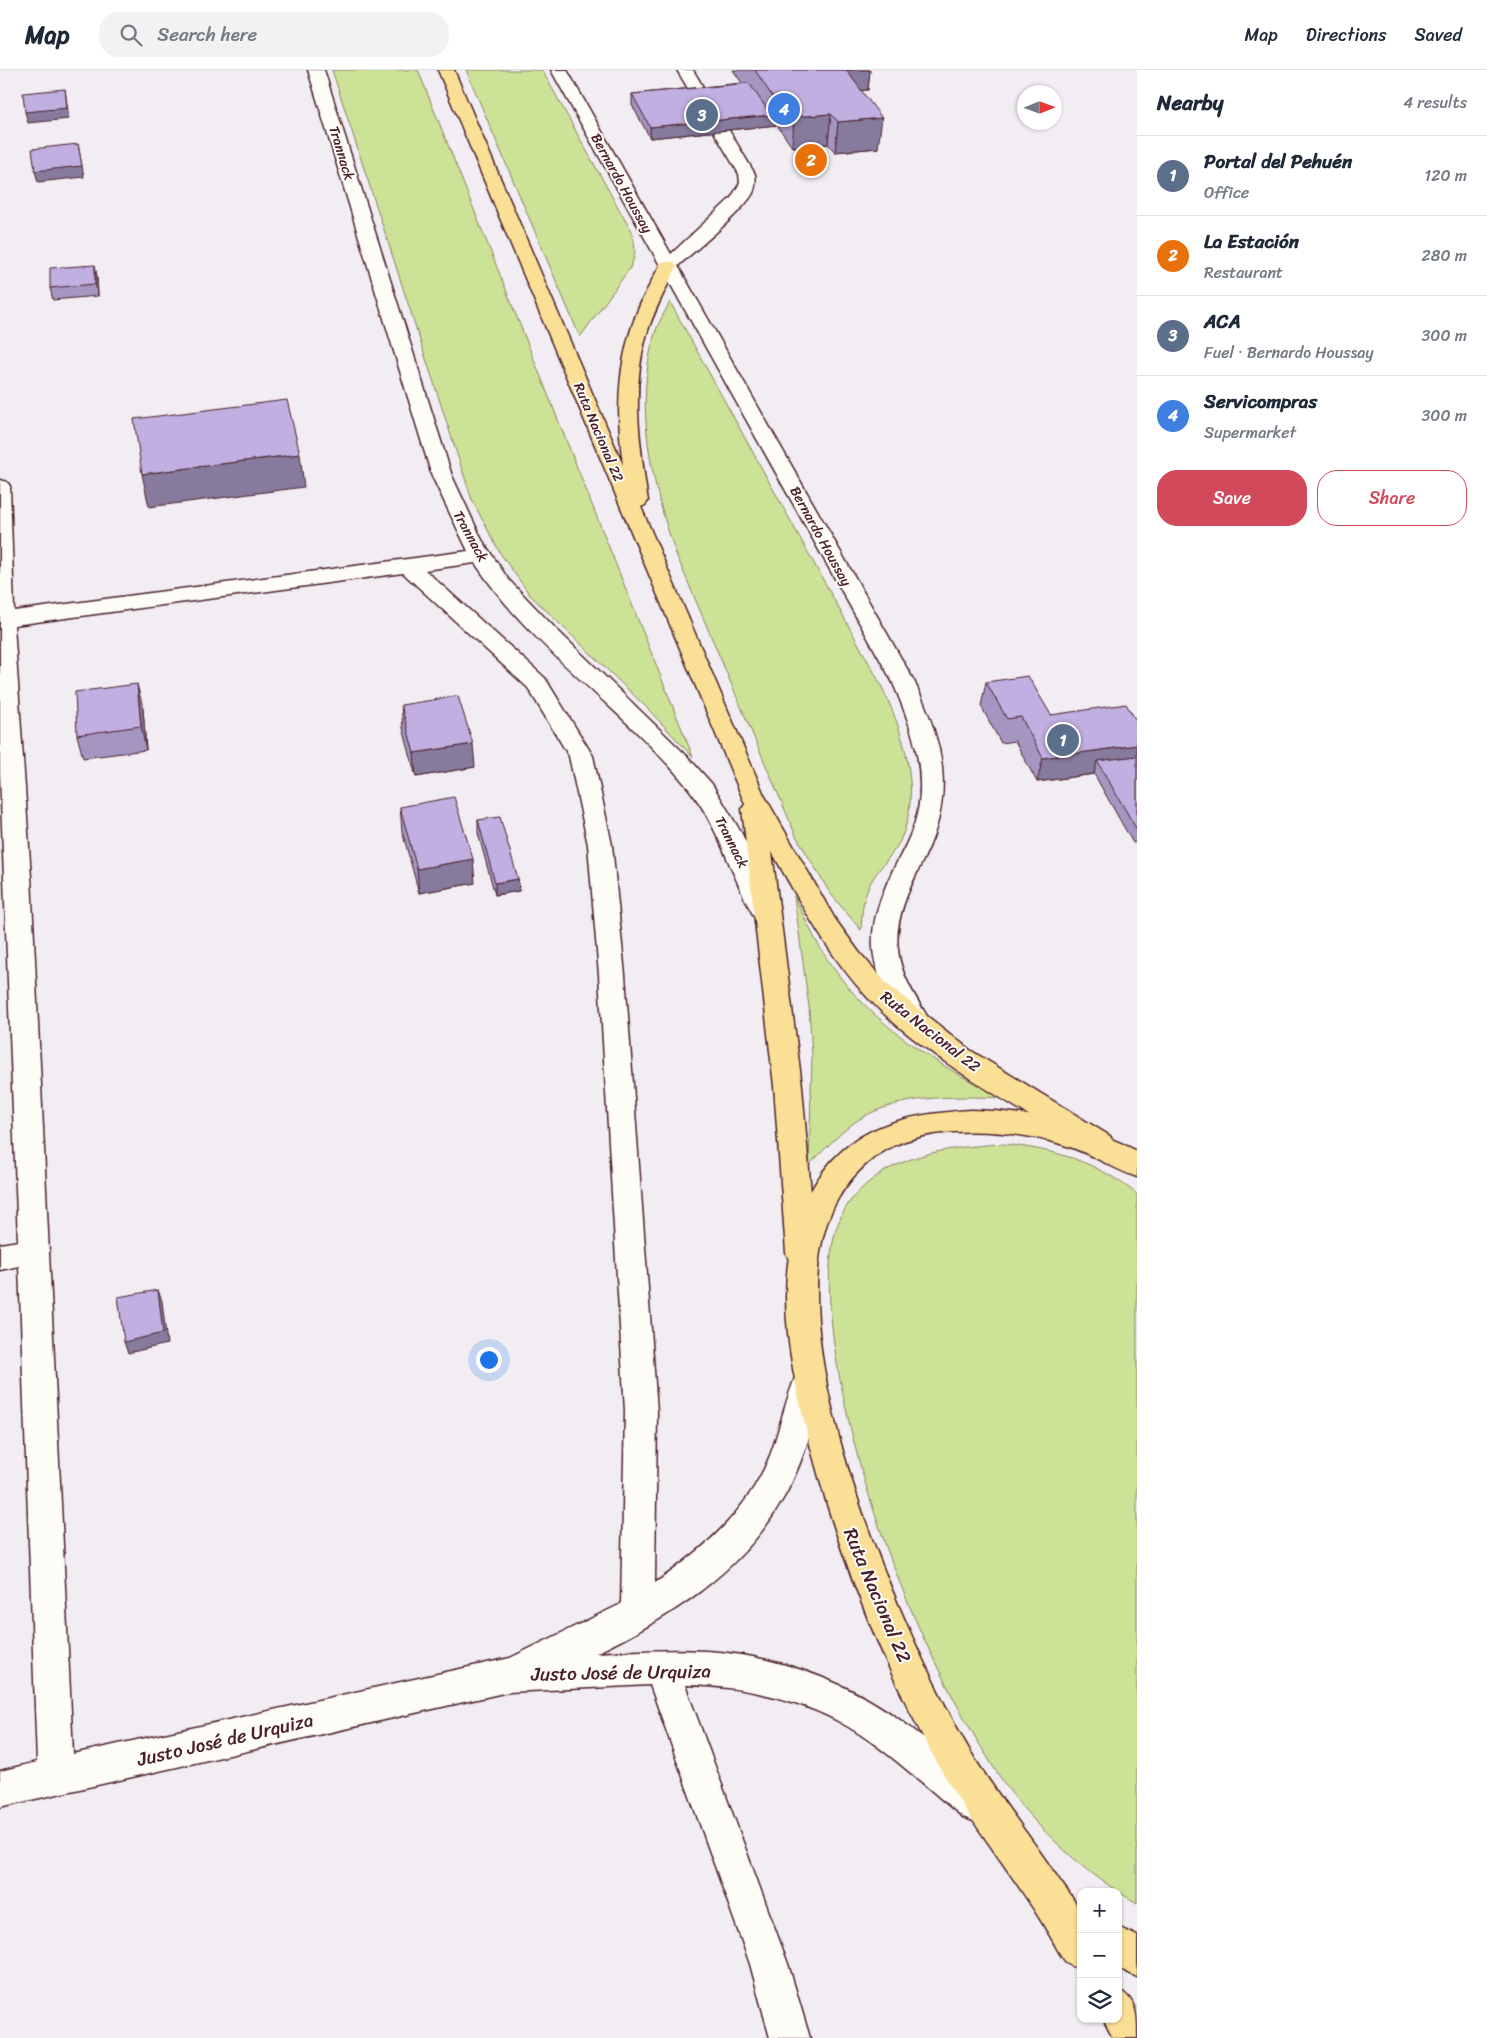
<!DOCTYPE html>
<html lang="en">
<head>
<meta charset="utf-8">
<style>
  :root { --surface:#fff; --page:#f2f2f3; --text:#1f2937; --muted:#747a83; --line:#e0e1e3; --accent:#d1495b }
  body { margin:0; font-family:Sriracha,sans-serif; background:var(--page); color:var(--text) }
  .controls { position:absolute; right:15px; bottom:15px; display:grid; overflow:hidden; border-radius:10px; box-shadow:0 1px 4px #0004 }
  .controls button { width:45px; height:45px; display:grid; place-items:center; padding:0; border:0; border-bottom:1px solid var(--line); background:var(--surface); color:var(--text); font:25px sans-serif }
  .compass { position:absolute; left:1017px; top:15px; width:45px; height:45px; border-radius:50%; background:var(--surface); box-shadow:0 1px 4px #0004; rotate:89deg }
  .you { position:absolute; left:488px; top:1289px; width:18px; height:18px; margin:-12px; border:4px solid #fff; border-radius:50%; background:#1a73e8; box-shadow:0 0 0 8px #1a73e833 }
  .badge { display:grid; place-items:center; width:32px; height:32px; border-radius:50%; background:var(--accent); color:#fff; font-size:16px; font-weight:700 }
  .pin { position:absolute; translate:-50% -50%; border:2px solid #fff; box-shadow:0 1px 5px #0006 }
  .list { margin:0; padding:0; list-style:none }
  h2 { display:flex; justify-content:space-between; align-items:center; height:65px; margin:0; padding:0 20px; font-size:21px }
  h2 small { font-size:16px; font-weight:400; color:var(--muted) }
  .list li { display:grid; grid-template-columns:32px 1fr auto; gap:15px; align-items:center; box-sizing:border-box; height:80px; padding:0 20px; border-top:1px solid var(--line) }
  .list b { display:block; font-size:19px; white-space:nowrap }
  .list p { margin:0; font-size:16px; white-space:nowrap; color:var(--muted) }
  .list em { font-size:16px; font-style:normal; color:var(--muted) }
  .actions { display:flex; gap:10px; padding:15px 20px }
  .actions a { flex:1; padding:11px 0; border:1px solid var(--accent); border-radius:20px; text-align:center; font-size:18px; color:var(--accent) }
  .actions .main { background:var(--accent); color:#fff }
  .icon { flex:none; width:28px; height:28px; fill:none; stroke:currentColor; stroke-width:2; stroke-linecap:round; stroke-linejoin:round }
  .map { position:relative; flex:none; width:1137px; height:1968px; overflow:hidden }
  header { display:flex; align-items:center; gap:30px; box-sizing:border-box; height:70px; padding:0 25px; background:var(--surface); border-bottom:1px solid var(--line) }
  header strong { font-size:24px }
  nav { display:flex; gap:28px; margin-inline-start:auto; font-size:18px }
  .search { width:350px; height:45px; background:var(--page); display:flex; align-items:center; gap:12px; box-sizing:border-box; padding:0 18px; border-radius:20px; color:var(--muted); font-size:19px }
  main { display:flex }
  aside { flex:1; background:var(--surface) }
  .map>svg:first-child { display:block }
  .green { fill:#cce297; stroke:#8b8061 }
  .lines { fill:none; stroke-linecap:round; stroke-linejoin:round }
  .minor-casing { stroke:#4a1f2b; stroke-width:3 }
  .major-casing { stroke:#4a1f2b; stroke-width:3 }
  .highway-casing { stroke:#4a1f2b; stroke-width:3 }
  .minor { fill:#fdfcf7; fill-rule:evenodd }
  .major { fill:#fadf96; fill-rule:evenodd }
  .highway { fill:#fadf96; fill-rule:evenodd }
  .wall { fill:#a596c1; stroke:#4a1f2b }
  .shaded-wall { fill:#867a9d; stroke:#4a1f2b }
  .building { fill:#c0afe0; stroke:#4a1f2b }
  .labels { text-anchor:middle; stroke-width:4; stroke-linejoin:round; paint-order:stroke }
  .far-street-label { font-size:14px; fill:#4a1f2b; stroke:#fdfcf7 }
  .street-label { font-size:16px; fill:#4a1f2b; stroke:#fdfcf7 }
  .near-street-label { font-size:19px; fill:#4a1f2b; stroke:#fdfcf7 }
</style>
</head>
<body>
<header>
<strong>Map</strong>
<div class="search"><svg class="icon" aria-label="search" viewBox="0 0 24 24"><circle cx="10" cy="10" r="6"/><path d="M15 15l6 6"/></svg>Search here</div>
<nav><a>Map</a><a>Directions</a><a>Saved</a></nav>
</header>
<main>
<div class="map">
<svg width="1137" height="1968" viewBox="0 0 1137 1968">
  <rect width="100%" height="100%" fill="#f1edf2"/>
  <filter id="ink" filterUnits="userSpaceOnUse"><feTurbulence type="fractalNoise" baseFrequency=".02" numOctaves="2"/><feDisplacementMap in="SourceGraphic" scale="10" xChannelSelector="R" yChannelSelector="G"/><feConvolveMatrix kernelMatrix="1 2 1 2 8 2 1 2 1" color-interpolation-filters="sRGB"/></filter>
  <g filter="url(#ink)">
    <path class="green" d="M 332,0 L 418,0 L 693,687 L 647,638 L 530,525 L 500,483 L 472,430 Z
      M 466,0 L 542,0 L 630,159 C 636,174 637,184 630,198 L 580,267 Z
      M 670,232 L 880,613 C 902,658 924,721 900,771 C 891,788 875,801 868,818 C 862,832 862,845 861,860 L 830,823 L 796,766 L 676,484 C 652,415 633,336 655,263 C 658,253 665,242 670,232 Z
      M 794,826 C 802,842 809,858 818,874 C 859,947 931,992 1003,1028 C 955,1026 891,1024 851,1055 C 836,1067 823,1081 809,1095 L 812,985 L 809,937 Z
      M 1002,1074 C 1056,1080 1093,1090 1137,1124 L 1137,1833 C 1088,1806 1033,1756 1002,1710 C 920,1586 858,1427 835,1281 C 829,1237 821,1168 851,1130 C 887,1085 948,1077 1002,1074 Z"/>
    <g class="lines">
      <g class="minor-casing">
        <path id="minor" d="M 308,0 L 324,0 L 452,406 L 482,470 L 508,509 L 554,557 L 687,686 L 712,714 L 742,764 L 777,841 L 773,848 L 764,850 L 755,848 C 731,806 720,758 689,719 C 624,638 532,580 475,493 L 425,500 L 545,608 L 593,686 L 612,775 L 625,905 L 657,1341 L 655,1513 C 705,1479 749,1440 771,1383 C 781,1355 786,1326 799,1299 L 810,1295 L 821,1299 L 826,1309 C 814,1351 803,1397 780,1434 C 739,1504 667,1549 596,1583 C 632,1581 669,1579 706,1581 C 773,1585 845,1610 900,1650 C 931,1672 960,1697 989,1721 L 994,1734 L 989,1747 L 976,1752 L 963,1747 C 922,1714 882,1674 836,1650 C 789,1626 737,1616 685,1615 L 788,1894 L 810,1968 L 770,1968 L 750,1894 L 650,1615 L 508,1622 L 0,1737 L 0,1701 L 37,1692 L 19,1196 L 0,1200 L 0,1174 L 18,1171 L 0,704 L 0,410 L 7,412 L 10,416 L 14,541 L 468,481 L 432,406 ZM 403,503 L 528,618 L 569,686 L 588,775 L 599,905 L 625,1341 L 621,1534 L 510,1588 L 73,1684 L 31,807 L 14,555 Z
          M 551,0 L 567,0 L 671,184 L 731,128 L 740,113 L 739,104 L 677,0 L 693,0 L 755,104 C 756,111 756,116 753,123 C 742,143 697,178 678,196 L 914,611 C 943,672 956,722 925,786 C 911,815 894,847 898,880 C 901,908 919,932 933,956 L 929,963 L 919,966 L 909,963 C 870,898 859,872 893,800 C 903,781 914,761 918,740 C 926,695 910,652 892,611 Z"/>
      </g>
      <g class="major-casing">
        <path id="major" d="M 438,0 L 454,0 L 623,395 C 615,335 618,281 644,226 C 650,215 655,203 662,192 L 674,192 L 677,196 C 666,219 653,242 646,267 C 631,320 640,377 648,431 L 645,435 L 641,437 L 764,725 L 835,849 L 859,882 L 888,915 L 970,980 L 1110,1066 L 1114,1074 L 1110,1082 L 1100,1085 L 1090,1082 C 1019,1038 925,988 868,928 C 828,885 801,834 772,782 L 802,1016 L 816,1183 L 812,1192 L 801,1196 L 790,1192 L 786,1183 L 774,1016 L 742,739 L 745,734 Z"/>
      </g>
      <g class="highway-casing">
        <path id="highway" d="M 971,1040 C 1029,1041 1085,1054 1137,1081 L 1137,1107 C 1113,1099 1092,1084 1067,1076 C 1021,1061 952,1055 905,1071 C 877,1081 854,1102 839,1127 C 763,1252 903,1565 970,1681 C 997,1726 1031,1767 1060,1811 C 1067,1821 1079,1835 1081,1846 C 1083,1863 1081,1882 1081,1899 C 1076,1897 1070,1896 1067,1893 C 1060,1886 1055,1874 1050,1866 C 1038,1845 1024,1824 1010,1804 C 988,1772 965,1741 946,1708 C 884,1601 837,1482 807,1363 C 793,1306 780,1245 789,1186 C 794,1149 814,1105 843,1080 C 878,1049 926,1043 971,1040 Z
          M 1118,1857 L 1137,1866 L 1137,1907 L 1118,1898 Z
          M 1118,1919 C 1137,1930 1137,1944 1137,1968 L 1113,1968 L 1103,1949 L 1118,1949 Z"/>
      </g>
      <use href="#minor" class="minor"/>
      <use href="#major" class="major"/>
      <use href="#highway" class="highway"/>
    </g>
    <path class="wall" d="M 733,0 L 870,0 L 868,20 L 861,20 L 878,78 L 835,82 L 828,74 L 792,77 L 777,55 L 650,68 L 632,35 L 632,24 L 742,13 Z
      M 97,206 L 98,226 L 53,230 L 50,218 Z
      M 986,612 L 1051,645 L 1137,652 L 1137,772 L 1133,773 L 1094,704 L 1037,712 L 1015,671 L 1001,673 L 981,636 Z
      M 401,635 L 475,697 L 416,707 L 403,658 Z
      M 143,638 L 146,680 L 83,688 L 77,665 Z
      M 400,737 L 475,813 L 419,823 L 402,761 Z
      M 478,750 L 518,809 L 519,821 L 495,825 L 478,763 Z"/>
    <path class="shaded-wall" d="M 841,0 L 870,0 L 868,20 L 838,22 Z
      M 65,19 L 69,49 L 28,53 L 25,42 Z
      M 780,25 L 777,55 L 650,68 L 650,57 L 771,45 L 772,26 Z
      M 831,44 L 828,74 L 792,77 L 794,47 Z
      M 882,48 L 878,78 L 835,82 L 838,52 Z
      M 78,74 L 84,107 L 38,112 L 35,101 Z
      M 95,195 L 97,206 L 98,226 L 95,214 Z
      M 300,384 L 304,417 L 149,437 L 142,404 Z
      M 137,614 L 143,638 L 146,680 L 141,656 Z
      M 473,674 L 475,697 L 416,707 L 414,683 Z
      M 1137,675 L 1137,698 L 1097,691 L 1094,704 L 1037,712 L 1043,688 Z
      M 473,789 L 475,813 L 419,823 L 417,799 Z
      M 518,809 L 519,821 L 495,825 L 495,813 Z
      M 158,1220 L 162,1231 L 167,1274 L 128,1283 L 124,1272 Z"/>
    <path class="building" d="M 755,0 L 846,0 L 882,48 L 838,52 L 831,44 L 794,47 L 780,25 L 772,26 Z
      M 749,13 L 771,45 L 650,57 L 632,24 Z
      M 65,19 L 67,38 L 25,42 L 23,23 Z
      M 78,74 L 82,96 L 35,101 L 32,79 Z
      M 95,195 L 95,214 L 50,218 L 50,198 Z
      M 287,330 L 300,384 L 142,404 L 134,349 Z
      M 1028,606 L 1051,645 L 1126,634 L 1137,652 L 1137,675 L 1043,688 L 1021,647 L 1007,649 L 986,612 Z
      M 137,614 L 141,656 L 77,665 L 75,622 Z
      M 458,626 L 473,674 L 414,683 L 401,635 Z
      M 1137,686 L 1137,760 L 1097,691 Z
      M 454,727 L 473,789 L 417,799 L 400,737 Z
      M 500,747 L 518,809 L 495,813 L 478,750 Z
      M 158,1220 L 163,1263 L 124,1272 L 118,1227 Z"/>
  </g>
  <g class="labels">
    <g class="far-street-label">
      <text transform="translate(342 83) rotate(73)" y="5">Trannack</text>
      <text transform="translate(622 113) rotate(61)" y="5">Bernardo Houssay</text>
      <text transform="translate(599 362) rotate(67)" y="5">Ruta Nacional 22</text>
      <text transform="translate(471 466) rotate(61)" y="5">Trannack</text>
      <text transform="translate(821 466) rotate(61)" y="5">Bernardo Houssay</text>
      <text transform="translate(732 772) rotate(63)" y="5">Trannack</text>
    </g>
    <g class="street-label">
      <text transform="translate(931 961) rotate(38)" y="6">Ruta Nacional 22</text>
    </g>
    <g class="near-street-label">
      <text transform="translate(878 1525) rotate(67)" y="7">Ruta Nacional 22</text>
      <text transform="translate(621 1602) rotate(-1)" y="7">Justo José de Urquiza</text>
      <text transform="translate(225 1669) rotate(-13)" y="7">Justo José de Urquiza</text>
    </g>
  </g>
</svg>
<div class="controls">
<button>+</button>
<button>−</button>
<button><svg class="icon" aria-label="layers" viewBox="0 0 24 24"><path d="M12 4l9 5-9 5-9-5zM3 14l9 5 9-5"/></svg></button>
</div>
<svg class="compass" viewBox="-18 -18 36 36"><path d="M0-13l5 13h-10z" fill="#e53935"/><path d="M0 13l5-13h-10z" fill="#747a83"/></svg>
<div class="you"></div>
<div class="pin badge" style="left:1063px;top:670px;background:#5c6f8a">1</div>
<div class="pin badge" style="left:811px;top:90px;background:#e8710a">2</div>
<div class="pin badge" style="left:702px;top:45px;background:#5c6f8a">3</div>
<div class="pin badge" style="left:784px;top:39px;background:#3f7fe0">4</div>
</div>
<aside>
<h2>Nearby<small>4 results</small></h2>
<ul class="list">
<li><span class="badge" style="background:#5c6f8a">1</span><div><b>Portal del Pehuén</b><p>Office</p></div><em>120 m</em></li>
<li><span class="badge" style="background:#e8710a">2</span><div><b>La Estación</b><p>Restaurant</p></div><em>280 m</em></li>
<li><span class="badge" style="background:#5c6f8a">3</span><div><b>ACA</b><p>Fuel · Bernardo Houssay</p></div><em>300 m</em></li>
<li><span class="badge" style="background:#3f7fe0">4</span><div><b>Servicompras</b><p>Supermarket</p></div><em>300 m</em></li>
</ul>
<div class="actions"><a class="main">Save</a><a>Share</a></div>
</aside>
</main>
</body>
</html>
